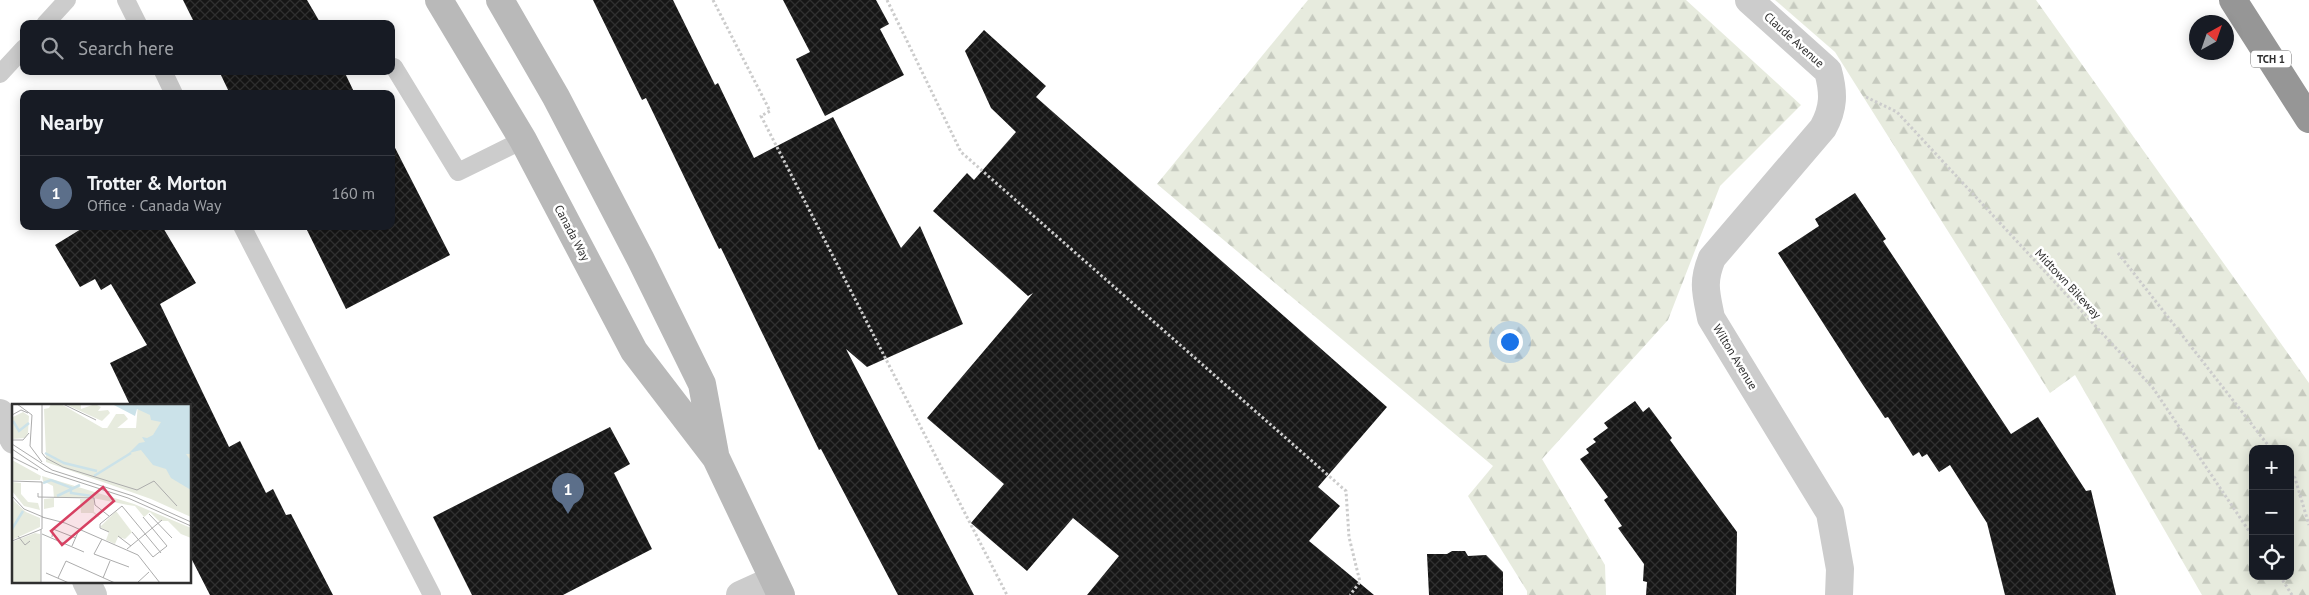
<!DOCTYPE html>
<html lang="en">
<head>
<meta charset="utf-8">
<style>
  :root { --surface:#171b24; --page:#242831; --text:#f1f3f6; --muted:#9ea1a6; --line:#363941; --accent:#d74062 }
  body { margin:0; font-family:"PT Sans",sans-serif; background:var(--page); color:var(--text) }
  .controls { position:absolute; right:15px; bottom:15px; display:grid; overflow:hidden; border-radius:10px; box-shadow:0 2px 12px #0003 }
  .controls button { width:45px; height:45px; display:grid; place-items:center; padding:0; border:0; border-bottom:1px solid var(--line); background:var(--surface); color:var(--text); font:25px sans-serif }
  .compass { position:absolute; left:2189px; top:15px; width:45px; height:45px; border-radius:50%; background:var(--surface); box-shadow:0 2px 12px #0003; rotate:40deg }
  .you { position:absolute; left:1509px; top:341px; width:18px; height:18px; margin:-12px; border:4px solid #fff; border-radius:50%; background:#1a73e8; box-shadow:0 0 0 8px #1a73e833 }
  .badge { display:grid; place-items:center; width:32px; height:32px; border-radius:50%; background:var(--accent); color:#fff; font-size:16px; font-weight:700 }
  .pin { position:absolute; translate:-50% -41px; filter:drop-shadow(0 1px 2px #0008) }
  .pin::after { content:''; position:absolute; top:26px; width:18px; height:15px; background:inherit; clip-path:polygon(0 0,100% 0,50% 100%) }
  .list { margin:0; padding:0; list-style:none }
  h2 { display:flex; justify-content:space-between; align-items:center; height:65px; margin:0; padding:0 20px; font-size:21px }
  h2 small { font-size:16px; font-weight:400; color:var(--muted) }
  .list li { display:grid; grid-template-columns:32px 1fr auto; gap:15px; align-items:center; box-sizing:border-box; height:75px; padding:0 20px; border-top:1px solid var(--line) }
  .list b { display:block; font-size:19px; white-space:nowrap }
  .list p { margin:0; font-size:16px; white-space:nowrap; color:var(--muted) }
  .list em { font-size:16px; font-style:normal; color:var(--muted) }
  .icon { flex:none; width:28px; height:28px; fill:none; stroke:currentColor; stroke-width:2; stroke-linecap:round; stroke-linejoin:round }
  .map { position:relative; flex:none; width:2309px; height:595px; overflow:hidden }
  .search { position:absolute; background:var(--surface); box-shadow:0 2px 12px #0003; left:20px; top:20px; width:375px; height:55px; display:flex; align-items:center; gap:12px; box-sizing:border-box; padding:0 18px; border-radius:10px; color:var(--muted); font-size:19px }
  .panel { position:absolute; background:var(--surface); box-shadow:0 2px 12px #0003; left:20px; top:90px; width:375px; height:140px; border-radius:10px }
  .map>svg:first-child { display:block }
  .forest { fill:url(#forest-firs); fill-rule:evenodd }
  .building { fill:url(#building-cross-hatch) }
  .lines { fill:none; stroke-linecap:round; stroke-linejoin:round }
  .path { stroke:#ccc; stroke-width:3; stroke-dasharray:2.5 2.5; stroke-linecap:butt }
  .service { stroke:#ccc; stroke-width:18 }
  .minor { stroke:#ccc; stroke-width:28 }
  .secondary { stroke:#b9b9b9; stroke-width:28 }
  .motorway { stroke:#969696; stroke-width:28 }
  .labels { text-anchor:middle; stroke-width:5; stroke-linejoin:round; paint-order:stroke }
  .shield { fill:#fff; stroke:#6d6d6d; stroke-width:1 }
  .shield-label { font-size:11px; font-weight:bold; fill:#2f2f2f }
  .street-label { font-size:12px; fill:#2f2f2f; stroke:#fff }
  .inset-river { fill:none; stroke:#cbe2e9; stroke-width:2.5 }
  .inset-road { fill:none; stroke:#acacac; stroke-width:1 }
  .view { fill:#d74062; fill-opacity:0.15; stroke:#d74062; stroke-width:2.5 }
  .inset-edge { fill:none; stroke:#2f2f2f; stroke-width:2.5 }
</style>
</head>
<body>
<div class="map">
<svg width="2309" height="595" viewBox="0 0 2309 595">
  <defs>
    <pattern id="forest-firs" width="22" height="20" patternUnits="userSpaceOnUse" patternTransform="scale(1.25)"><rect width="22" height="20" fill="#e7ebde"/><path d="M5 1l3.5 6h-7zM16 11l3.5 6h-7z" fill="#c6cabf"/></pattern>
    <pattern id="building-cross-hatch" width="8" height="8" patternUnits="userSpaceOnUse" patternTransform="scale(1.25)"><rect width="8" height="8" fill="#161616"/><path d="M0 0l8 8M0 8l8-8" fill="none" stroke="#303030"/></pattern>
  </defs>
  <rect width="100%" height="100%" fill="#fff"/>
  <path class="forest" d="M 1308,0 L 1686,0 L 1801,105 L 1720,186 L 1668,320 L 1542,459 L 1605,565 L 1606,595 L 1527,595 L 1527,591 L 1468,496 L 1493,466 L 1157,184 Z
    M 1775,0 L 2036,0 L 2309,383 L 2309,595 L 2202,595 L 2075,375 L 2050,393 L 1835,52 ZM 2253,449 L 2290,449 L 2290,576 L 2253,576 Z"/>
  <path class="building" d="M 183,0 L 307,0 L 321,24 L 195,24 Z
    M 593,0 L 673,0 L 715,85 L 718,83 L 754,158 L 833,117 L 901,248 L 920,226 L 963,324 L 867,367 L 846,349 L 974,595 L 898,595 L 821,449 L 819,450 L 721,248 L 719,249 L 646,98 L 642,100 Z
    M 783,0 L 876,0 L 889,24 L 880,29 L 904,75 L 825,116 L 796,59 L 810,52 Z
    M 984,30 L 1046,86 L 1036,97 L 1387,407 L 1318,487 L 1340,506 L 1309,541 L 1374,595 L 1087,595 L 1119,556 L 1073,518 L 1027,571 L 971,523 L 1004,484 L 927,418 L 1033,293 L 1028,296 L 933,211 L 967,173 L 974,180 L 1016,132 L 991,108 L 965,51 Z
    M 219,71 L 344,71 L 355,94 L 230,94 Z
    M 391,140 L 450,255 L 346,309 L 305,226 L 391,226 Z
    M 1855,193 L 1886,239 L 1883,241 L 2011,434 L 2038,417 L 2086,491 L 2091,490 L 2116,595 L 2005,595 L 1987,523 L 1950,465 L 1939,472 L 1927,454 L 1922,457 L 1919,452 L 1913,456 L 1888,417 L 1885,418 L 1861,382 L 1778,253 L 1819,226 L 1815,219 Z
    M 86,226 L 162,226 L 196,283 L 160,304 L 229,447 L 240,441 L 266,493 L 273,489 L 286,515 L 291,514 L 333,595 L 210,595 L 190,556 L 190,405 L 130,405 L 110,363 L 147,345 L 111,284 L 101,290 L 95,279 L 80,287 L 55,245 Z
    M 1635,401 L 1643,412 L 1649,407 L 1672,438 L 1670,440 L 1737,532 L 1736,595 L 1646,595 L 1647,582 L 1643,581 L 1644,564 L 1618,528 L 1622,526 L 1604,500 L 1608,497 L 1580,459 L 1589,453 L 1586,449 L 1596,442 L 1593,439 L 1608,428 L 1604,423 Z
    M 610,427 L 630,464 L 614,473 L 652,549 L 563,595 L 472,595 L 433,517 Z
    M 1452,551 L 1465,551 L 1468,556 L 1486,555 L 1503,572 L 1503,595 L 1429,595 L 1427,554 L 1447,554 Z"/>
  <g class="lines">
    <path class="path" d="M 713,0 L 770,111 L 761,116 L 1007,595
      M 887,0 L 961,152 L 1346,491 L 1349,537 L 1360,582 L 1350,595
      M 1866,97 L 1897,112 L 2153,388 L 2253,537
      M 2118,253 L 2271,449
      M 2290,473 L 2295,478 L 2309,525
      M 2280,576 L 2292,595"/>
    <path class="service" d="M 126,0 L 138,24
      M 45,24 L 67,0
      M 394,67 L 458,172 L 523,140
      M 163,71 L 174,94
      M 0,74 L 24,48
      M 242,226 L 432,595"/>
    <path class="minor" d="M 1749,0 L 1828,71 C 1834,93 1834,108 1823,128 L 1712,258 C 1702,282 1706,293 1711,318 L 1830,513 L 1840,569 L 1839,595
      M 0,413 L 14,440
      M 86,581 L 93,595
      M 740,595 L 773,580"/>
    <path class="secondary" d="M 439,0 L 523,140 L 634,351 L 716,458 L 781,595
      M 500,0 L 556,97 L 641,260 L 702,384 L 715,454"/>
    <path class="motorway" d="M 2233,0 L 2309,119"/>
  </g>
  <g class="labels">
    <rect class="shield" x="2251" y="50.5" width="40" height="17" rx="4"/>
    <g class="shield-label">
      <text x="2271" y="63">TCH 1</text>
    </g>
    <g class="street-label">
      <text transform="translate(1794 40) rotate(42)" y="4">Claude Avenue</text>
      <text transform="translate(572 233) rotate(62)" y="4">Canada Way</text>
      <text transform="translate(2068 284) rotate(47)" y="4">Midtown Bikeway</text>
      <text transform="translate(1735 357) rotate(59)" y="4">Wilton Avenue</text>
    </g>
  </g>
  <g transform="translate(12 404)">
    <rect width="179" height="179" fill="#fff"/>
    <path d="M 11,8 L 17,12 L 16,29 L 13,34 L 0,35 L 1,13 Z" fill="#e7ebde"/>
    <path d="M 39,0 L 49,0 L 94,26 L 104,10 L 112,10 L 116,15 L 104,25 L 34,51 L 32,5 L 37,4 ZM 53,0 L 69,0 L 69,5 L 83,0 L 89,3 L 86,7 L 96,6 L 98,9 L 90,17 ZM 0,56 L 29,72 L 28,76 L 0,76 ZM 30,72 L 122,100 L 179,124 L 179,134 L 169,130 L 156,117 L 147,117 L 138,108 L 132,113 L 123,102 L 116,101 L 81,94 L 42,94 L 42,103 L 32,105 L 32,95 L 42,94 L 41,82 L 31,77 ZM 0,78 L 9,79 L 9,90 L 16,98 L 26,99 L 28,106 L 12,102 L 0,87 ZM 68,95 L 82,95 L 82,108 L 91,116 L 81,109 L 69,109 Z" fill="#e7ebde"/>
    <path d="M 126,0 L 179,0 L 179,113 L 139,95 L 34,58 L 34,24 L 124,24 ZM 0,95 L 14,108 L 28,114 L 28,123 L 0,136 ZM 104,107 L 120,128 L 113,135 L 106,133 L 103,140 L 94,136 L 97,128 L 88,123 ZM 23,129 L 28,130 L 29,179 L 0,179 L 0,138 Z" fill="#e7ebde"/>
    <path d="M 100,0 L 179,0 L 179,50 L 174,50 L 179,57 L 179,86 L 159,74 L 154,65 L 141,61 L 129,46 L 117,49 L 127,39 L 133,38 L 130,33 L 135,34 L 141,31 L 149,18 L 139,16 L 138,11 L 125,5 L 123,12 Z" fill="#cbe2e9"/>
    <path class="inset-river" d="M 1,17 L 7,27 L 17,19M 33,49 L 52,59 L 85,67M 82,72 L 119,49M 31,79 L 39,76 L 60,84M 59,84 L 59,89 L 80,92M 45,92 L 68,81M 0,125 L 11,107"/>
    <path class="inset-road" d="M 5,0 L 20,11 L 18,42 L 30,58M 30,0 L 30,49 L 34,54 L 51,63 L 125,86 L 142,77 L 165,102M 51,0 L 84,16M 0,11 L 9,6 L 16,9M 0,36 L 11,36 L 17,29M 0,40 L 40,66 L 121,92 L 179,118M 0,45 L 33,67 L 116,94 L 179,122M 0,53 L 26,66M 0,77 L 30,78 L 30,125 L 0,137M 26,89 L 26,93 L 82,94 L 83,101 L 97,112M 0,92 L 12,105 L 31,113M 137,110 L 160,134M 30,113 L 53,119 L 126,151 L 148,179M 29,126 L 29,179M 97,128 L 88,124 L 88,120 L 110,102 L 149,149M 120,128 L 141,153 L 155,142 L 131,113M 30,130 L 72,148M 6,132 L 13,141 L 18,137M 106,132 L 119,142M 40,133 L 41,125 L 64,134M 90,135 L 82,150 L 117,163M 60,142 L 67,126M 115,145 L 150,116M 34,169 L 57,179M 46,174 L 54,157 L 103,179M 91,174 L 98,157M 125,179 L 137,168"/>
    <path class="view" d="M 91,83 L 102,97 L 50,141 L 39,127 Z"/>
    <rect width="179" height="179" class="inset-edge"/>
  </g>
</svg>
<div class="controls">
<button>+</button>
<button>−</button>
<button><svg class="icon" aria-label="locate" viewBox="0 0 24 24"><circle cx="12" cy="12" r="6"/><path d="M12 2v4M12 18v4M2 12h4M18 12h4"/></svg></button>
</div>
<svg class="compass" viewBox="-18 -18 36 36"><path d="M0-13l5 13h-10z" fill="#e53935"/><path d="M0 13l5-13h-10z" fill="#9ea1a6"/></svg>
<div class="you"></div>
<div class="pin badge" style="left:568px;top:514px;background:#5c6f8a">1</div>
<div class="search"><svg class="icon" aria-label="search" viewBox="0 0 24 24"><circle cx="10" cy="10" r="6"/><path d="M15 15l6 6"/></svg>Search here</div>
<section class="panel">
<h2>Nearby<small></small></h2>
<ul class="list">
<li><span class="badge" style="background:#5c6f8a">1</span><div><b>Trotter &amp; Morton</b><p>Office · Canada Way</p></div><em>160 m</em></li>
</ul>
</section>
</div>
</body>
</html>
